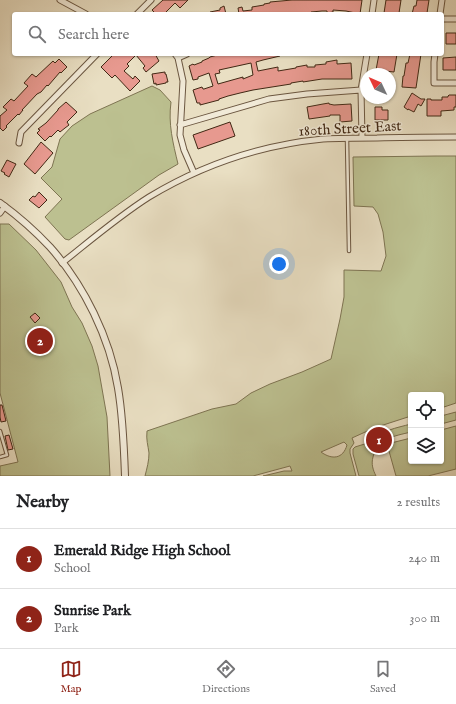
<!DOCTYPE html>
<html lang="en">
<head>
<meta charset="utf-8">
<style>
  :root { --surface:#fff; --page:#f2f2f2; --text:#202124; --muted:#757577; --line:#e0e0e0; --accent:#8f2418 }
  body { margin:0; font-family:"IM FELL English",serif; background:var(--page); color:var(--text) }
  .controls { position:absolute; right:12px; bottom:12px; display:grid; overflow:hidden; border-radius:4px; box-shadow:0 1px 3px #0004 }
  .controls button { width:36px; height:36px; display:grid; place-items:center; padding:0; border:0; border-bottom:1px solid var(--line); background:var(--surface); color:var(--text); font:20px sans-serif }
  .compass { position:absolute; left:360px; top:68px; width:36px; height:36px; border-radius:50%; background:var(--surface); box-shadow:0 1px 3px #0004; rotate:314deg }
  .you { position:absolute; left:279px; top:264px; width:14px; height:14px; margin:-10px; border:3px solid #fff; border-radius:50%; background:#1a73e8; box-shadow:0 0 0 6px #1a73e833 }
  .badge { display:grid; place-items:center; width:26px; height:26px; border-radius:50%; background:var(--accent); color:#fff; font-size:13px; font-weight:700 }
  .pin { position:absolute; translate:-50% -50%; border:2px solid #fff; box-shadow:0 1px 4px #0006 }
  .list { margin:0; padding:0; list-style:none }
  h2 { display:flex; justify-content:space-between; align-items:center; height:52px; margin:0; padding:0 16px; font-size:17px }
  h2 small { font-size:13px; font-weight:400; color:var(--muted) }
  .list li { display:grid; grid-template-columns:26px 1fr auto; gap:12px; align-items:center; box-sizing:border-box; height:60px; padding:0 16px; border-top:1px solid var(--line) }
  .list b { display:block; font-size:15px; white-space:nowrap }
  .list p { margin:0; font-size:13px; white-space:nowrap; color:var(--muted) }
  .list em { font-size:13px; font-style:normal; color:var(--muted) }
  .icon { flex:none; width:22px; height:22px; fill:none; stroke:currentColor; stroke-width:2; stroke-linecap:round; stroke-linejoin:round }
  .map { position:relative; flex:none; width:456px; height:476px; overflow:hidden }
  .search { position:absolute; background:var(--surface); box-shadow:0 1px 3px #0004; left:12px; right:12px; top:12px; height:44px; display:flex; align-items:center; gap:10px; box-sizing:border-box; padding:0 14px; border-radius:4px; color:var(--muted); font-size:15px }
  .sheet { height:172px; background:var(--surface) }
  nav { display:flex; justify-content:space-around; align-items:center; box-sizing:border-box; height:56px; border-top:1px solid var(--line); background:var(--surface); font-size:11px; color:var(--muted) }
  nav a { display:grid; justify-items:center; gap:2px }
  nav .on { color:var(--accent) }
  .map>svg:first-child { display:block }
  .green { fill:#bcc090; stroke:#7e7452; fill-rule:evenodd }
  .building { fill:#e7998f; stroke:#412814; fill-rule:evenodd }
  .lines { fill:none; stroke-linecap:round; stroke-linejoin:round }
  .service-casing { stroke:#6b5640; stroke-width:4.5 }
  .minor-casing { stroke:#6b5640; stroke-width:7 }
  .tertiary-casing { stroke:#6b5640; stroke-width:8 }
  .service { stroke:#f1ead8; stroke-width:2.5 }
  .minor { stroke:#f1ead8; stroke-width:5 }
  .tertiary { stroke:#f1ead8; stroke-width:6 }
  .labels { text-anchor:middle; stroke-width:3; stroke-linejoin:round; paint-order:stroke }
  .street-label { font-size:15px; fill:#412814; stroke:#f1ead8 }
</style>
</head>
<body>
<div class="map">
<svg width="456" height="476" viewBox="0 0 456 476">
  <rect width="100%" height="100%" fill="#e9dfc3"/>
  <filter id="stains"><feTurbulence type="fractalNoise" baseFrequency=".005" numOctaves="4"/><feColorMatrix values="0 0 0 0 .2 0 0 0 0 .09 0 0 0 0 .02 0 0 0 .5 -.17"/></filter>
  <radialGradient id="worn" r=".72"><stop offset=".6" stop-color="#630" stop-opacity="0"/><stop offset="1" stop-color="#630" stop-opacity=".3"/></radialGradient>
  <path class="green" d="M 152,86 L 160,90 L 171,102 C 168,124 173,143 178,164 L 159,175 L 69,240 L 65,239 L 45,217 L 62,199 L 41,178 L 52,167 L 60,139 L 72,126 L 90,114 Z
    M 436,156 L 456,156 L 456,403 L 441,408 L 441,395 L 411,395 L 411,416 L 374,428 L 352,438 L 354,443 L 350,449 L 350,453 L 356,476 L 263,476 L 284,471 L 292,471 L 290,466 L 253,476 L 145,476 C 147,468 149,461 149,453 C 148,445 146,440 147,431 L 212,409 L 236,404 L 251,393 L 270,384 L 302,372 L 331,359 L 340,319 L 344,297 L 344,270 L 381,271 L 386,256 L 383,232 L 378,214 L 373,207 L 354,206 L 353,157 ZM 344,442 L 347,445 C 343,459 332,460 321,452 Z
    M 0,224 L 9,224 L 36,250 L 61,282 L 72,307 L 82,323 L 92,346 L 98,366 L 107,417 L 110,476 L 0,476 L 0,466 L 18,462 L 0,393 Z
    M 456,412 L 456,420 L 441,424 L 441,416 Z
    M 411,424 L 411,432 C 395,436 377,438 373,457 C 371,464 373,470 376,476 L 359,476 L 353,454 L 353,449 L 355,447 L 371,442 C 382,430 396,428 411,424 Z
    M 456,426 L 456,469 L 428,476 L 396,476 L 387,444 L 411,438 L 411,461 L 441,461 L 441,430 Z"/>
  <path class="building" d="M 163,0 L 188,0 L 180,8 L 175,3 L 164,14 L 156,14 L 152,10 Z
    M 292,0 L 362,0 L 360,14 L 346,11 L 333,10 L 333,12 L 327,13 L 327,11 L 322,11 L 311,12 L 311,13 L 305,14 L 239,14 L 238,8 L 242,7 L 243,11 L 252,10 L 252,7 L 264,5 L 264,4 L 270,3 L 270,2 Z
    M 386,0 L 401,0 L 399,13 L 390,14 L 384,13 Z
    M 417,0 L 429,0 L 427,13 L 412,14 L 414,6 L 416,6 Z
    M 224,6 L 226,14 L 210,14 L 210,12 L 220,10 L 220,8 Z
    M 446,33 L 456,33 L 456,44 L 446,44 Z
    M 114,54 L 155,54 L 159,61 L 146,72 L 143,68 L 145,66 L 136,55 L 127,64 L 129,66 L 124,71 L 133,79 L 135,76 L 140,81 L 130,91 L 115,75 L 112,78 L 101,67 Z
    M 221,54 L 280,54 L 280,56 L 263,60 L 256,62 L 258,71 L 278,67 L 278,71 L 296,68 L 296,67 L 307,65 L 307,67 L 315,67 L 315,65 L 326,64 L 326,62 L 337,60 L 337,64 L 351,63 L 352,79 L 322,79 L 303,82 L 303,81 L 291,83 L 291,84 L 253,90 L 240,93 L 228,96 L 219,99 L 219,100 L 200,105 L 200,103 L 197,103 L 193,90 L 202,87 L 203,89 L 204,89 L 213,86 L 209,73 L 198,77 L 198,79 L 193,80 L 189,66 L 193,64 L 194,65 L 202,62 L 202,61 L 209,58 L 210,57 ZM 251,63 L 253,75 L 243,79 L 243,77 L 218,84 L 215,74 L 220,73 L 219,70 Z
    M 379,54 L 397,54 L 394,72 L 376,70 Z
    M 410,54 L 421,54 L 416,88 L 402,87 L 403,76 L 404,76 L 406,63 L 408,63 Z
    M 456,57 L 456,70 L 443,70 L 443,58 Z
    M 59,59 L 67,67 L 61,73 L 60,72 L 48,86 L 47,85 L 41,92 L 37,94 L 22,110 L 23,110 L 19,115 L 18,114 L 6,126 L 7,127 L 3,131 L 0,128 L 0,116 L 7,110 L 3,107 L 11,99 L 14,101 L 28,86 L 24,83 L 32,74 L 36,77 L 53,61 L 55,63 Z
    M 165,72 L 165,74 L 166,74 L 168,82 L 166,82 L 166,83 L 156,85 L 156,83 L 154,84 L 152,74 Z
    M 412,93 L 421,99 L 425,99 L 421,106 L 418,104 L 414,112 L 408,109 L 408,110 L 404,107 Z
    M 449,95 L 456,95 L 456,107 L 454,107 L 454,110 L 441,111 L 441,116 L 427,116 L 427,99 L 431,99 L 431,100 L 442,100 L 442,97 L 448,97 L 448,96 Z
    M 66,102 L 77,112 L 67,122 L 69,125 L 65,128 L 60,132 L 58,130 L 51,137 L 50,136 L 45,141 L 37,133 L 40,130 L 38,129 L 46,123 L 58,110 L 58,109 Z
    M 329,103 L 329,104 L 334,105 L 351,104 L 352,121 L 340,122 L 340,115 L 330,115 L 330,116 L 309,119 L 307,107 L 323,104 Z
    M 375,107 L 382,107 L 382,110 L 388,110 L 388,120 L 375,120 Z
    M 230,122 L 235,136 L 198,149 L 193,135 Z
    M 41,142 L 53,153 L 35,174 L 24,164 Z
    M 7,160 L 16,164 L 9,177 L 4,174 L 5,173 L 1,171 Z
    M 39,192 L 47,200 L 39,208 L 29,200 L 33,196 L 35,197 Z
    M 35,313 L 40,318 L 35,323 L 30,317 Z
    M 0,405 L 2,405 L 6,421 L 1,422 L 0,417 Z
    M 9,435 L 13,449 L 8,450 L 5,436 Z"/>
  <g class="lines">
    <g class="service-casing">
      <path id="service" d="M 347,139 L 349,251
        M 0,431 L 7,455 L 0,457"/>
    </g>
    <g class="minor-casing">
      <path id="minor" d="M 60,0 L 86,14
        M 137,14 L 151,0
        M 372,14 L 374,0
        M 440,14 L 442,0
        M 442,19 L 456,19
        M 175,54 L 178,58 L 183,81 L 180,135 L 184,150 L 194,173
        M 435,54 L 434,62 L 434,83 L 456,83
        M 178,58 L 187,54
        M 180,125 L 269,99 L 307,94 L 361,90
        M 362,138 L 361,90 L 367,54
        M 19,143 L 21,132 L 97,54
        M 0,213 L 5,206
        M 62,263 C 91,240 119,216 149,197 C 202,165 261,145 323,139 C 341,138 359,138 377,138 C 404,137 430,137 456,137"/>
    </g>
    <g class="tertiary-casing">
      <path id="tertiary" d="M 0,203 C 18,216 35,231 50,247 C 84,285 110,338 118,388 C 123,417 124,447 125,476"/>
    </g>
    <use href="#service" class="service"/>
    <use href="#minor" class="minor"/>
    <use href="#tertiary" class="tertiary"/>
  </g>
  <g class="labels">
    <g class="street-label">
      <text transform="translate(350 128) rotate(-3)" y="5">180th Street East</text>
    </g>
  </g>
  <rect width="100%" height="100%" filter="url(#stains)"/>
  <rect width="100%" height="100%" fill="url(#worn)"/>
</svg>
<div class="controls">
<button><svg class="icon" aria-label="locate" viewBox="0 0 24 24"><circle cx="12" cy="12" r="6"/><path d="M12 2v4M12 18v4M2 12h4M18 12h4"/></svg></button>
<button><svg class="icon" aria-label="layers" viewBox="0 0 24 24"><path d="M12 4l9 5-9 5-9-5zM3 14l9 5 9-5"/></svg></button>
</div>
<svg class="compass" viewBox="-18 -18 36 36"><path d="M0-13l5 13h-10z" fill="#e53935"/><path d="M0 13l5-13h-10z" fill="#757577"/></svg>
<div class="you"></div>
<div class="pin badge" style="left:379px;top:440px">1</div>
<div class="pin badge" style="left:40px;top:341px">2</div>
<div class="search"><svg class="icon" aria-label="search" viewBox="0 0 24 24"><circle cx="10" cy="10" r="6"/><path d="M15 15l6 6"/></svg>Search here</div>
</div>
<section class="sheet">
<h2>Nearby<small>2 results</small></h2>
<ul class="list">
<li><span class="badge">1</span><div><b>Emerald Ridge High School</b><p>School</p></div><em>240 m</em></li>
<li><span class="badge">2</span><div><b>Sunrise Park</b><p>Park</p></div><em>300 m</em></li>
</ul>
</section>
<nav>
<a class="on"><svg class="icon" aria-label="map" viewBox="0 0 24 24"><path d="M3 6l6-2 6 2 6-2v14l-6 2-6-2-6 2zM9 4v14M15 6v14"/></svg>Map</a>
<a><svg class="icon" aria-label="directions" viewBox="0 0 24 24"><path d="M12 3l9 9-9 9-9-9zM9 14v-3h6M13 9l2 2-2 2"/></svg>Directions</a>
<a><svg class="icon" aria-label="saved" viewBox="0 0 24 24"><path d="M7 4h10v16l-5-4-5 4z"/></svg>Saved</a>
</nav>
</body>
</html>
